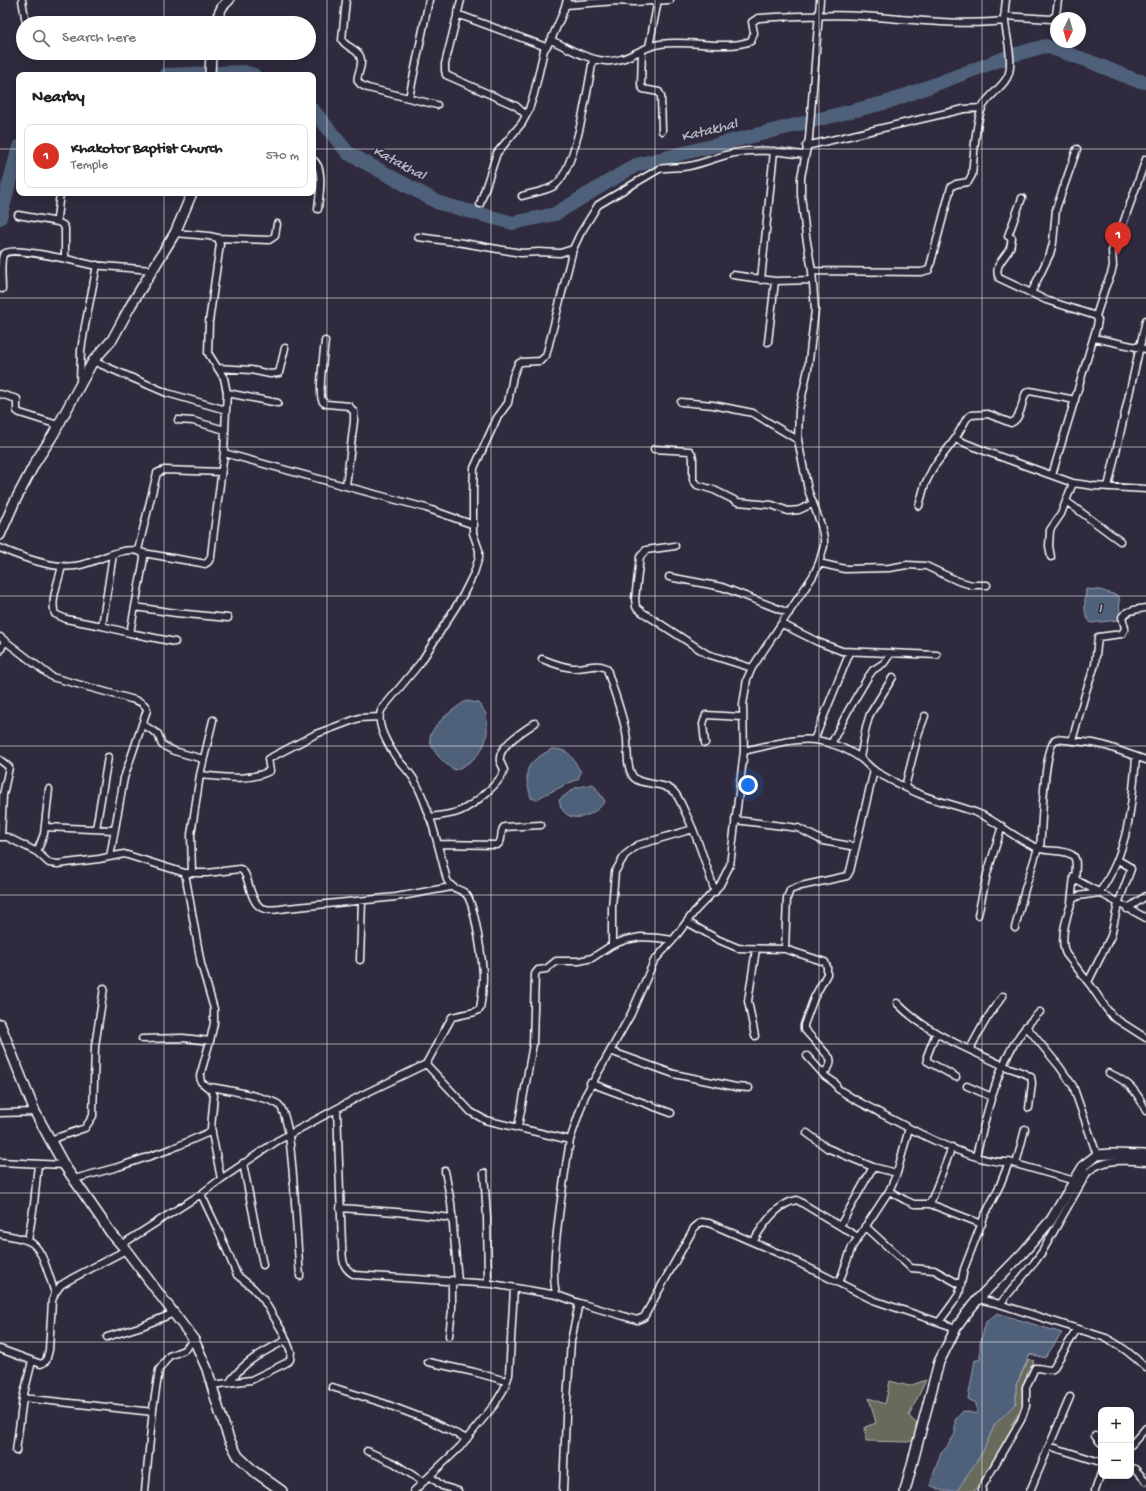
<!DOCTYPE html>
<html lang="en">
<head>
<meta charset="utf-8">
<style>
  :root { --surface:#fff; --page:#f2f2f2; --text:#222; --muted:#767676; --line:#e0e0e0; --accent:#d93025 }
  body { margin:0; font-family:"Gochi Hand",sans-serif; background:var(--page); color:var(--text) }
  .controls { position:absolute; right:12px; bottom:12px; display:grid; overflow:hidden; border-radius:8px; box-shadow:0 2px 10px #0003 }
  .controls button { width:36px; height:36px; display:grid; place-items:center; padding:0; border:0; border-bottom:1px solid var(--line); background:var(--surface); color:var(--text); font:20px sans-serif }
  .compass { position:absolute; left:1050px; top:12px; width:36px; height:36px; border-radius:50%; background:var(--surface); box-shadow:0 2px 10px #0003; rotate:185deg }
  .you { position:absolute; left:748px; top:785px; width:14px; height:14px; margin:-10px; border:3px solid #fff; border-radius:50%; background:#1a73e8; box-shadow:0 0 0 6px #1a73e833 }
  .badge { display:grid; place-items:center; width:26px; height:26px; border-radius:50%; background:var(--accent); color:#fff; font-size:13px; font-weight:700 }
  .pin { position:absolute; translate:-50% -33px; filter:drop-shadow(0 1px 2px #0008) }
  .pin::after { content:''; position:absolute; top:21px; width:14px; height:12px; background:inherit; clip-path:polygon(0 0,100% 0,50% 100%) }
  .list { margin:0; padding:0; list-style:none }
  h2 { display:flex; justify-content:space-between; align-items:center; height:52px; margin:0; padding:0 16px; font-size:17px }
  h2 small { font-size:13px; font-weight:400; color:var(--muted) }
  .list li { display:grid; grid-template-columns:26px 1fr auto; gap:12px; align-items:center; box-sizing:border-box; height:64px; margin:0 8px 8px; padding:0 8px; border:1px solid var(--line); border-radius:8px }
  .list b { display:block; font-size:15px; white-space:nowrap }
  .list p { margin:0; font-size:13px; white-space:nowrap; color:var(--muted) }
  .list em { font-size:13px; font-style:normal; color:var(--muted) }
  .icon { flex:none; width:22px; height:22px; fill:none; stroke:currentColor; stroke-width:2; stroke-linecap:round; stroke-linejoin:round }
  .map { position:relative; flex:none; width:1146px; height:1491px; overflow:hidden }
  .search { position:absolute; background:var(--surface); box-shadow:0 2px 10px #0003; left:16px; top:16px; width:300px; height:44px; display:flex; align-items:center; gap:10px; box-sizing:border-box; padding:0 14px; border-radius:22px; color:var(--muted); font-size:15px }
  .panel { position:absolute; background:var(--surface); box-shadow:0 2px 10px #0003; left:16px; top:72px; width:300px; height:124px; border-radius:8px }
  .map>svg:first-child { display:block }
  .green { fill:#676a5c; stroke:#b3b4ae }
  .water { fill:#50607a; stroke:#96a0af }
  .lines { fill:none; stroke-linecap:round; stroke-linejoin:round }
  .river { stroke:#50607a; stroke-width:14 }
  .street-casing { stroke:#fff; stroke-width:9 }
  .secondary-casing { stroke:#fff; stroke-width:12 }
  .street { stroke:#2f2a3d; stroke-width:6 }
  .secondary { stroke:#2f2a3d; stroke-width:9 }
  .grid { fill:none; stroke:#fff; stroke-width:1; stroke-opacity:0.55 }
  .labels { text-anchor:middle; stroke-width:3; stroke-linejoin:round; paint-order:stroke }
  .water-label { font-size:15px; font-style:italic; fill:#b0b7c3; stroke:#2f2a3d }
</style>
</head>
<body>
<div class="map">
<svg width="1146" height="1491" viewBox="0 0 1146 1491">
  <rect width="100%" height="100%" fill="#2f2a3d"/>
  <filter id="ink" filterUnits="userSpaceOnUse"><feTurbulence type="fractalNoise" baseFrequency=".025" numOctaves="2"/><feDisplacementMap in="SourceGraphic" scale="8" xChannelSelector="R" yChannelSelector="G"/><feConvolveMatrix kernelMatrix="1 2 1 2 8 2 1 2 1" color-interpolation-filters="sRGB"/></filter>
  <g filter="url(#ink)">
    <path class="green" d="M 1029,1359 L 1034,1361 L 1022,1386 L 1023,1407 L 1011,1425 L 1020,1415 L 999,1456 L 975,1491 L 956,1491 L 982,1453 L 995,1424 L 1016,1403 L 1016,1385 Z
      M 926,1380 L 909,1416 L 922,1429 L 916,1439 L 908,1442 L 866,1441 L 865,1427 L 876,1423 L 869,1398 L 885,1404 L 890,1381 L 909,1386 Z"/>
    <path class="water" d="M 1086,589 L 1100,590 L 1119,596 L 1120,615 L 1119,620 L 1091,623 C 1082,614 1085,601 1086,589 Z
      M 466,701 L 479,703 C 481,707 484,710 486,714 C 487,718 487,723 487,727 C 488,749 474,762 455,770 C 447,766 444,762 438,756 C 435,752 432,747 430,742 C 427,727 455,708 466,701 Z
      M 552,749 C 571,749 572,758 581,772 L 578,779 L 542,796 L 537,800 L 531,798 C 523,768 525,764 552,749 Z
      M 593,784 L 605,801 C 597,814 572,826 562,809 C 560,807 560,802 559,800 L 575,788 Z
      M 997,1313 L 1062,1333 L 1045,1358 L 1030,1354 L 1016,1385 L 1016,1403 L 995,1424 L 982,1453 L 957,1491 L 942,1491 L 930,1485 L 941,1452 L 946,1448 L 955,1434 L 955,1420 L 963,1411 L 977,1414 L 976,1403 L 968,1399 L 975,1360 L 980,1360 L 980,1344 L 986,1322 Z"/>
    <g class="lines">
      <path class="river" d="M 165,75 L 244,72 L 254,75
        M 313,110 L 348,153 L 439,203 L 513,223 L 555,214 L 636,165 L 888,102 L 1010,56 L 1045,46 L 1086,60 L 1135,80 L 1146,82
        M 0,218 L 19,147"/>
      <g class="street-casing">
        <path id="street" d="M 22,0 L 26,23
          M 346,0 L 342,40 C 346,48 360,49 361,60 C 363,73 348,81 368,88 L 437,105
          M 461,0 L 445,64 L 445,70 L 446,75 L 516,106 L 526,115
          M 566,5 L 616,1 L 635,2 L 670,0
          M 457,14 L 546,47
          M 1004,16 L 1051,19 L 1056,15 L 1058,0
          M 551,40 C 568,48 586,59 605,61 C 625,63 641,47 660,44 C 689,39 725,51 751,41 L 754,33 L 752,22 L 758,18 C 793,16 827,14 862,16 C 909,19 957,26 1005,21
          M 649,47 L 658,0
          M 642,50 L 641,85 L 643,89 L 659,92 L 661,96 L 662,131
          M 409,98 L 429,0
          M 806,146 L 964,109 L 982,108
          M 313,160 C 325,167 319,196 318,209
          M 60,193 L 57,218 L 58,222 L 63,225 L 65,228 L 65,256 L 66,259 L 92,265 L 152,270
          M 522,196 C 532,193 546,191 554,186 C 576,171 588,86 593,59
          M 1022,198 L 1008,236 L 1012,238 C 1011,241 1011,245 1010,248 C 1005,258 993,266 999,278 L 1046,300 L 1096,316 L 1098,320 L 1097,326 L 1052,475
          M 480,204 L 497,153 L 522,123 L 528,112 L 534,94 L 544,50 L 551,40 L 562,15 L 567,0
          M 18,215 L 58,222
          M 418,237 L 463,243 L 521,253 L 539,252 L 560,253 L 573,249
          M 218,238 L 269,240 L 275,236 L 277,224
          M 812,271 L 921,272 L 929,270 L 951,187 L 956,184 L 968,182 L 972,175 C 974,157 975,122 983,106 C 990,94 1006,85 1009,73 C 1013,58 1006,36 1005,21 C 1004,14 1005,7 1006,0
          M 733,275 L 775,281 L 813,280
          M 761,280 L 774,151
          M 2,289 C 2,279 0,263 3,255 C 7,246 56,257 66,259
          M 1031,293 L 1050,254 L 1053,243 L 1056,209 L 1077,149
          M 1096,316 L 1105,288 L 1111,274 L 1113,266 L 1112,251 L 1118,238 L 1146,159
          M 1094,338 L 1146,349
          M 325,341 C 324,352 318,392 322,400 C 323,403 324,403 327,404 L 349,406 L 354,412 L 354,421 L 346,486
          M 768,342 L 775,281
          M 93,361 L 167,393 L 226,410
          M 218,368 L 251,370 L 270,374 L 279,373 L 285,348
          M 80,382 L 81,350 L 85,326 L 97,265
          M 227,393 L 278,403
          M 0,394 L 17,399 L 17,411 L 20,413 L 58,425
          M 681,402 L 713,405 L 753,413 L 798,440
          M 178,420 L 193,421 L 225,430
          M 955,439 L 990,453 L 1073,483 L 1094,486 L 1146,489
          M 654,449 L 690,451 L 692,454 L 693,458 L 693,480 L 697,485 L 714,490 L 738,502 L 772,505 L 788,511 L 799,510 L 812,504
          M 224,453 L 426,508 L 474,525
          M 1108,487 L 1146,320
          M 1066,501 L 1120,541
          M 919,506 L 925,484 L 933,468 L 955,439 L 967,418 L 971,415 L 988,414 L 1011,423 C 1022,418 1021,402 1026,393 L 1030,391 L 1075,400
          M 675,546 L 646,550 L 640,557 L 635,599 L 636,607 L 642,612 L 707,654 L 752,668
          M 0,548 C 21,557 52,569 75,566 C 96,564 123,543 143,553 L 144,558 L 141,575 L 130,633
          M 138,550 L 157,473 L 164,470 L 221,472
          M 143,553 L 201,563 L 205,564 L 208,562 L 211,557 L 212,547 L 224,453 L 226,410 L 227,393 L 224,378 L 208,353 L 209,322 L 220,244 L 218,238 L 209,236 L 175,233
          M 113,554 L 102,626 L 130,633 L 175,642
          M 1051,557 L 1049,546 L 1050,530 L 1061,514 L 1073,483
          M 819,563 L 845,569 L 889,568 L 907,565 L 926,566 L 958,581 L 972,585 L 987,585
          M 62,566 C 59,580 50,600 55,614 L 66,619 L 102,626
          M 669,577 L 722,587 L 789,613
          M 135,607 L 176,613 L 228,618
          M 782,624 L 818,642 L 842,651 L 937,655
          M 0,637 L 52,677 L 131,699 C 138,701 146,703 147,710 L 124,778 L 110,857
          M 0,651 L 5,641
          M 542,659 C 552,663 562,667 573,668 C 583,669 599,662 607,669 C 613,690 622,711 626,733 C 629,746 625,763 632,775 C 638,787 663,780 675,793 C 679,798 682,805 685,812 C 698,837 706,865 715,892
          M 142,724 L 158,734 L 162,745 L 174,751 L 203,759
          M 814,740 L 850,652
          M 1072,741 L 1086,691 L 1095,665 L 1098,637 L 1122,634 L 1125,628 L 1122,617 C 1127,610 1138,609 1146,608
          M 705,743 L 703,724 L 706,715 L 742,717
          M 831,744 L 848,711 L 868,677 L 873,670 L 884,663 L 891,653
          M 744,751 C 764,747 794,737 815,740 C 830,742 848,749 860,758 C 866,762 870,768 876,772 C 891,780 906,789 922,795 C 942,803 962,806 982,815 C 1002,825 1018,841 1040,849 C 1050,852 1063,849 1072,855 C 1079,859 1074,872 1076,880 L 1146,918
          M 860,758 L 866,727 L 870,714 L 893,677
          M 1136,758 C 1132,806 1128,853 1099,893 L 1078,896 L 1073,899 C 1067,913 1059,940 1066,954 L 1091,986 L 1106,1008 L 1113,1017 L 1146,1038
          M 0,760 L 9,767 L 3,795 L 1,837
          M 200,775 C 224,777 247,782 270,771 L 268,759 L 316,734 L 359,718 L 379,717
          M 905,787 L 919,732 L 925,716
          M 429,817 C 439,816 450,815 460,811 C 472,806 501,783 504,770 C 503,767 501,764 500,761 C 497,746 525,730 535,723
          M 735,820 L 798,828 L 823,841 L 856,847
          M 45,827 L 114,830
          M 96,829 L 108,757
          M 0,837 L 7,837 L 37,852 L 49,863 L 58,864 L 99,859 L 124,854 L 185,873 L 207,873 L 240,869 C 245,871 246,876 248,882 C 255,908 259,913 287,908 L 396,897 L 451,887
          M 438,844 L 497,845 C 504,841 499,832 504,827 L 541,825
          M 1040,849 C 1042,830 1043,748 1056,739 L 1093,743 L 1106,746 L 1146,760
          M 37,852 L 44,834 L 49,789
          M 185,873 L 201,964 L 214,1009 L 214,1023 L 210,1041 L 200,1076 L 201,1082 L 211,1090 L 214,1095 L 211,1128 L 221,1179
          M 192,873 L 191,835 L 200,775 L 213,720
          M 1071,902 L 1074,876
          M 1127,909 L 1146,896
          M 978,915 L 987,874 L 1002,826
          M 687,922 L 719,940 L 738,948 L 785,949 L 825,962 L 827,967 L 827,974 L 814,998 L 804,1025 L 804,1029 L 830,1058 C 832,1065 828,1069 823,1073
          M 1015,928 L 1025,889 L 1038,848
          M 612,945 L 612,907 L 615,872 L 625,855 L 638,845 L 693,829
          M 785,949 L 787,898 L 790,890 L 801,886 L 847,876 L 850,871 L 874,770
          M 360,960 L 362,901
          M 1088,982 L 1111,936 L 1118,904 L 1131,869 L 1130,867 L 1118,860
          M 897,1003 C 925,1032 964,1047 1000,1064 C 1010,1069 1022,1071 1031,1077 L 1032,1083 L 1029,1108
          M 1026,1026 L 1059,1066 L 1073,1086 L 1097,1155
          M 936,1033 L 927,1056 L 927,1061 L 956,1077
          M 755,1036 L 748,1001 L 756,949
          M 142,1039 L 183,1038 L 210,1041
          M 970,1049 C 980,1030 989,1013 1003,996
          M 610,1051 L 674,1074 L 736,1087 L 749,1088
          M 807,1056 L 825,1076 L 835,1083 L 838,1089 L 843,1092 C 854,1100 866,1105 878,1112 C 911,1129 973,1164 1009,1162 L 1075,1181
          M 426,1064 L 452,1017 L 475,1012 L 480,1009 C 482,999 483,988 483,978 C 483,964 475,903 466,894 C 459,887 454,892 447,880 C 439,849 430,809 415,781 C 410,772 402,765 396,757 C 388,745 374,722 382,709 L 421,662 L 462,597 L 474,573 L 479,557 L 479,550 L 473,533 L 473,492 L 474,468 L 497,418 L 508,403 L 513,376 L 518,364 L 521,362 L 540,361 L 546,356 L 573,249 L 580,234 L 598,205 L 659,169 C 669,167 679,168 689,166 C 705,163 719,156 734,153 C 758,148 781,152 804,155
          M 1109,1073 C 1129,1082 1137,1091 1146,1111
          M 590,1083 L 671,1113
          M 967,1086 L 992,1097
          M 208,1087 C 220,1088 272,1098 279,1105 C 284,1109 288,1129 289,1136 C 295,1182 296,1229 300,1276
          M 337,1109 L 342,1245 C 343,1259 341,1268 355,1275 L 492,1284 L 557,1295
          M 0,1113 L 35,1112
          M 518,1127 L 533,1044 L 535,974 L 538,970 L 546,969 L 556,961 L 579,961 L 592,958 L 612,945 L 625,940 L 641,937 L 658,938 L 673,940
          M 807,1133 L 827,1148 L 873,1167 L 897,1173
          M 50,1140 L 85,1128 L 93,1116 L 95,1046 L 104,988
          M 570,1140 L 585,1096 L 631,1014 L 654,961 L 673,940 L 695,911 L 720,885 L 730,865 L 744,751 L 743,705 L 747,679 L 752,668 L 813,576 L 819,563 L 824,546 L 824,539 L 821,525 L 808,490 L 798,440 L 799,410 L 808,369 L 815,310 L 812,271 L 806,236 L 801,195 L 801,177 L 809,138 L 820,0
          M 976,1156 C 989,1106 999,1049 1040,1012
          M 0,1162 L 64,1165
          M 243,1163 L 263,1265
          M 1016,1164 L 1025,1129
          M 445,1171 L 451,1203 L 458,1281
          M 484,1173 L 487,1218 L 488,1283
          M 74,1179 L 118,1167 L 171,1149 L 212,1131
          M 889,1191 L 905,1200 L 914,1204 L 930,1204 L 982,1224
          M 201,1194 L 220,1234 L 237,1275 L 253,1288 L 263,1299 L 284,1334 L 291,1352 L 290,1360 L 286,1363 L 251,1380 L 212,1385
          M 930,1204 L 952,1147
          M 340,1208 L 396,1212 L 453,1218
          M 840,1226 L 873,1167
          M 865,1226 L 911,1268 L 934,1270 L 961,1285
          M 0,1234 C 9,1236 19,1237 28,1241 C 43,1246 49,1278 55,1293
          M 28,1241 L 34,1204 L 38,1164
          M 753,1242 C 762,1226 777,1203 797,1200 L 858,1237
          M 121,1245 L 201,1194 L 221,1179 L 277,1141 L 364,1094 L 426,1064 L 471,1112 L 485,1120 L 570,1140 C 566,1166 547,1277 557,1295 L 579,1303
          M 839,1283 L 852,1247 L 889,1191 L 897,1173 L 909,1128
          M 978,1299 L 996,1303 L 1106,1338 C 1122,1346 1133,1355 1146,1368
          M 1000,1304 L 1034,1263 L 1042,1252 L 1087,1173 C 1102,1158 1127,1160 1146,1162
          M 939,1322 L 953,1303 L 959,1294 L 964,1269 L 984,1217 L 1000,1185 L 1009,1162
          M 449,1336 L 452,1310 L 452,1280
          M 107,1337 L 142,1326 L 174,1313
          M 0,1349 L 41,1364 L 46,1361 L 49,1350 L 52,1301 L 55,1293 L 61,1285 L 71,1279 L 126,1250
          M 428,1362 L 474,1372 L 506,1381
          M 229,1383 C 245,1360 262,1353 286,1340
          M 332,1387 L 383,1403 L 428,1420 L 467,1439
          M 23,1398 L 153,1412
          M 1095,1436 L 1101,1443
          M 1131,1445 L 1146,1428
          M 1049,1446 L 1097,1461 L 1101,1463
          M 16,1451 L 23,1398 L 32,1361
          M 367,1451 L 394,1463 L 423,1482
          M 1131,1468 L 1135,1469 L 1146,1481
          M 430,1476 L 442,1486 L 458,1491
          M 145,1491 L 153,1409 L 159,1370 L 169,1356 L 184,1350 L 194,1340
          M 414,1491 L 460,1447 L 495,1404 L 504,1389 L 509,1375 L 514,1288
          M 563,1491 L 566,1416 L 571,1341 L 579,1303 L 637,1320 L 644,1317 L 694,1228 L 701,1222 L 709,1223 L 785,1256 L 873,1300 L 956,1328
          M 982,1491 L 982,1487 L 1021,1420 L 1026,1406 L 1026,1387 L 1035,1368 C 1042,1367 1047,1372 1053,1369 L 1077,1329
          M 1030,1491 L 1070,1397
          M 1095,1491 L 1101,1473"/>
      </g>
      <g class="secondary-casing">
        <path id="secondary" d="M 215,23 L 222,7 L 229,0
          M 210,75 L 211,53
          M 0,535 L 14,503 L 35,463 L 53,435 L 93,361 L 112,340 L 131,305 L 175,233 L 192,193
          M 0,1024 L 35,1112 L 64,1165 L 111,1233 L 126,1250 L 194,1340 L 207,1369 L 219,1410 L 229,1439 L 238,1456 L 255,1472 L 282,1491
          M 905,1491 L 939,1362 L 956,1328 L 966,1314 L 978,1299 L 1022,1254 L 1051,1220 L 1084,1165 L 1097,1155 L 1110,1154 L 1146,1155"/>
      </g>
      <use href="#street" class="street"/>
      <use href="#secondary" class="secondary"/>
    </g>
  </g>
  <path class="grid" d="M 164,0 L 164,23M 327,0 L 327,1491M 491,0 L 491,1491M 655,0 L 655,1491M 819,0 L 819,1491M 982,0 L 982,1491M 164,53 L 164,75M 0,149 L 19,149M 313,149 L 1146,149M 164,193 L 164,1491M 0,298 L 1146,298M 0,447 L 1146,447M 0,596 L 1146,596M 0,746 L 1146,746M 0,895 L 1146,895M 0,1044 L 1146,1044M 0,1193 L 1146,1193M 0,1342 L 1146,1342"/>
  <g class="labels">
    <g class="water-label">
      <text transform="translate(709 129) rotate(-14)" y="5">Katakhal</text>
      <text transform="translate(400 162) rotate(28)" y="5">Katakhal</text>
      <text x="1100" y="612">I</text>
    </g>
  </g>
</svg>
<div class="controls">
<button>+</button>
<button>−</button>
</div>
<svg class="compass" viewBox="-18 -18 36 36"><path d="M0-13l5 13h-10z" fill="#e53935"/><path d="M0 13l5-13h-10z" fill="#767676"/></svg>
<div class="you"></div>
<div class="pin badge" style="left:1118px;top:255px">1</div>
<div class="search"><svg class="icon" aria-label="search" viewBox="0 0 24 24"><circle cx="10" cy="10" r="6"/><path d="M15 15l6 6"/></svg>Search here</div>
<section class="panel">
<h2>Nearby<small></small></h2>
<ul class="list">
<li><span class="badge">1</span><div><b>Khakotor Baptist Church</b><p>Temple</p></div><em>570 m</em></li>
</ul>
</section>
</div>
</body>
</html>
